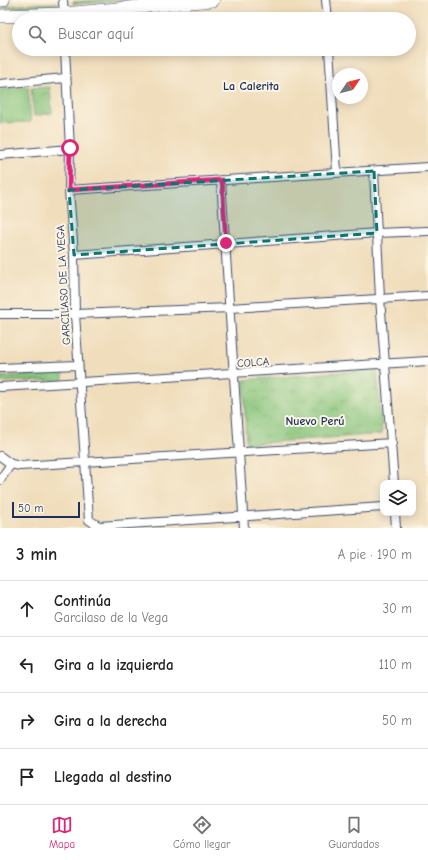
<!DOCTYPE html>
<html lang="es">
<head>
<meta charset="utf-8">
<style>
  :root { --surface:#fff; --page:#f2f2f2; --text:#222; --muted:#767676; --line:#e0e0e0; --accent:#db2777 }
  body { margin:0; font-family:"Comic Neue",sans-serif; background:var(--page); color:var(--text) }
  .controls { position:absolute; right:12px; bottom:12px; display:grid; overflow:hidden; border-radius:8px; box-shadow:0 2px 10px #0003 }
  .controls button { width:36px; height:36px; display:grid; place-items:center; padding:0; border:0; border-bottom:1px solid var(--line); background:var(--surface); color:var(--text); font:20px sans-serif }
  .compass { position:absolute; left:332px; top:68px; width:36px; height:36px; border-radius:50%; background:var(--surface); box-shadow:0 2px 10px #0003; rotate:55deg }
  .scale { position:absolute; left:12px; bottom:10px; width:68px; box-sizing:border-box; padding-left:4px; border:2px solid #1b2f5e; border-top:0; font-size:11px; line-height:14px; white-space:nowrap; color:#1b2f5e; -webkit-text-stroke:3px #fcf5e5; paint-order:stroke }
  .stop { position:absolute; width:12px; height:12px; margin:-9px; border:3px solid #db2777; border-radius:50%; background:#fff }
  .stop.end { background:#db2777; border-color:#fff; box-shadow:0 1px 4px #0008 }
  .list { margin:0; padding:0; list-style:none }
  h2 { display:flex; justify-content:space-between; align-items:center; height:52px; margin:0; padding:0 16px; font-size:17px }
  h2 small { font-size:13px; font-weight:400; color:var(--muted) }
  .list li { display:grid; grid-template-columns:26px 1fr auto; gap:12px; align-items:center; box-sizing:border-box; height:56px; padding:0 16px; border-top:1px solid var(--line) }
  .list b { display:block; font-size:15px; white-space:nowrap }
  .list p { margin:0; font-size:13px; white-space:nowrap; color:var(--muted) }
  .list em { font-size:13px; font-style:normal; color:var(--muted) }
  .icon { flex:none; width:22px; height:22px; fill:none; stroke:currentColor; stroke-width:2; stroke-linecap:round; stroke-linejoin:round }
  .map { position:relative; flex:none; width:428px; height:528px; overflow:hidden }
  .search { position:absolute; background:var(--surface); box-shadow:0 2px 10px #0003; left:12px; right:12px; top:12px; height:44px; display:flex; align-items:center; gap:10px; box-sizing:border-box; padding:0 14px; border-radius:22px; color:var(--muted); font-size:15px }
  .sheet { height:276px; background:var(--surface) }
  nav { display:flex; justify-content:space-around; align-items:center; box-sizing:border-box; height:56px; border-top:1px solid var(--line); background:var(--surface); font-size:11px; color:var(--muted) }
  nav a { display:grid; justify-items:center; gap:2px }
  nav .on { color:var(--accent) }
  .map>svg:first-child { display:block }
  .grass { fill:#87c47a; stroke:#517a6c }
  .park { fill:url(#park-crowns); stroke:#517a6c }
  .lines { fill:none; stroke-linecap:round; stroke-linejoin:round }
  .street-casing { stroke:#3b496c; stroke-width:10 }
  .primary-casing { stroke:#3b496c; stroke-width:14 }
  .street { stroke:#fff; stroke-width:8 }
  .primary { stroke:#fff; stroke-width:13 }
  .route { stroke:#db2777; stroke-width:5 }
  .marked { fill:#0f766e; fill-opacity:0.2; stroke:#0f766e; stroke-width:3; stroke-dasharray:8 5; stroke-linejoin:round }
  .labels { text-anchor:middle; stroke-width:4; stroke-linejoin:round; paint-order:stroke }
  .street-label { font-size:11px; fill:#1b2f5e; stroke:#fcf5e5 }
  .neighbourhood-label { font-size:12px; font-weight:bold; fill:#1b2f5e; stroke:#fcf5e5 }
</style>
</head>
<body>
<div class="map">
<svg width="428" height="528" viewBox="0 0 428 528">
  <defs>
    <pattern id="park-crowns" width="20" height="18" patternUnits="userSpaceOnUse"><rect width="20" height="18" fill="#87c47a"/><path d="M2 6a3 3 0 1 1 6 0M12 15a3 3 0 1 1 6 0" fill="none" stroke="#6ea067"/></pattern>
  </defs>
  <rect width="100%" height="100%" fill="#fcf5e5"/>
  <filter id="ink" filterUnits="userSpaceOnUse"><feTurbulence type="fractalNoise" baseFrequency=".025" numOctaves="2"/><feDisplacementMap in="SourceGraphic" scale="8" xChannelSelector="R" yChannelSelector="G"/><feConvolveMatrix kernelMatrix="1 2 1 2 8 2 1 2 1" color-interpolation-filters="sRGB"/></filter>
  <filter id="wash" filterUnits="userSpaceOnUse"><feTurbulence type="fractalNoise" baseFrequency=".012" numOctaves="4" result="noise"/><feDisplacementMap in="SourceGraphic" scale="16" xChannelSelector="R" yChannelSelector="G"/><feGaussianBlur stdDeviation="0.9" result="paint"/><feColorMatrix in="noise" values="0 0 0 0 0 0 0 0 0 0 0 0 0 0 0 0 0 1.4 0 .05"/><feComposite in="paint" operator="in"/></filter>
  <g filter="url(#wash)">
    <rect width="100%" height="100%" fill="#f0ddbb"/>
    <path class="grass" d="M 100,0 L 136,0 L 73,4 L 73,2 Z
      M 58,3 L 58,6 L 0,9 L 0,6 Z
      M 28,87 L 31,122 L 0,123 L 0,90 Z
      M 63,372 L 63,380 L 0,382 L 0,377 Z"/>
    <path class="park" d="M 50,87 L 52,113 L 34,116 L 31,88 Z
      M 377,369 L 382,434 L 246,444 L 244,380 Z"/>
  </g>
  <g filter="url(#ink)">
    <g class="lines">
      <g class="street-casing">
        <path id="street" d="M 63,0 L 64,18
          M 326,0 L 328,19
          M 65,49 L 70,149 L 69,190 L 74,255 L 75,314 L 89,520 L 102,528
          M 329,49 L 337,172
          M 0,84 L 65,78
          M 0,155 L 70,149
          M 374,171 L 380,298 L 394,483
          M 221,180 L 244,528
          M 69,190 L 428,167
          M 74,255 L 377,233 L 428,231
          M 0,314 L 75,314 L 230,308 L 428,296
          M 0,368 L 78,365
          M 0,387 L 428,361
          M 0,456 L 11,464 L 20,466 L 392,443
          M 0,480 L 11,464
          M 395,513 L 396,528
          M 99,526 L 383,507"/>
      </g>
      <g class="primary-casing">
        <path id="primary" d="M 0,0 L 3,0
          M 0,16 L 64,14 L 213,0"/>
      </g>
      <use href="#street" class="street"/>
      <use href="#primary" class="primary"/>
    </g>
  </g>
  <g class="lines" filter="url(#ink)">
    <path class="route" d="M 70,148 L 69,190 L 222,180 L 226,243"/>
  </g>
  <path class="marked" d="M 374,171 L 377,233 L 74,255 L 69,190 Z"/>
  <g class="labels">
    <g class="street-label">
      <text transform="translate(63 285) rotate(-93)" y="4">GARCILASO DE LA VEGA</text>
      <text transform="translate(253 362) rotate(-4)" y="4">COLCA</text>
    </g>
    <g class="neighbourhood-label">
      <text x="251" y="90">La Calerita</text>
      <text x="315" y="425">Nuevo Perú</text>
    </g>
  </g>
</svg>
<div class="controls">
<button><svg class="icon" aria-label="layers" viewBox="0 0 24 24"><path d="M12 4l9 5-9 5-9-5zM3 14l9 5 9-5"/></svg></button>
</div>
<svg class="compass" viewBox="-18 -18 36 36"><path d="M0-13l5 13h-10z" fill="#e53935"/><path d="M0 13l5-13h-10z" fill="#767676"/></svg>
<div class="scale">50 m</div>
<div class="stop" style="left:70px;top:148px"></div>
<div class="stop end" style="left:226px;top:243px"></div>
<div class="search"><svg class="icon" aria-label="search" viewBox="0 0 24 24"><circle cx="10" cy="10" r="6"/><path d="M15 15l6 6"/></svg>Buscar aquí</div>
</div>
<section class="sheet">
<h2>3 min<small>A pie · 190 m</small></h2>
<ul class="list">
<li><svg class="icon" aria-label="ahead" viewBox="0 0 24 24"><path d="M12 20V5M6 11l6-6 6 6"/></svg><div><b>Continúa</b><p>Garcilaso de la Vega</p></div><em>30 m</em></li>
<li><svg class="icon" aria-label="left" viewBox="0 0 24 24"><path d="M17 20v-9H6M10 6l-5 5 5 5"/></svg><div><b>Gira a la izquierda</b></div><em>110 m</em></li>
<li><svg class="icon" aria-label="right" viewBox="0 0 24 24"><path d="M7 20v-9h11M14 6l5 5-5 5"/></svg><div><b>Gira a la derecha</b></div><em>50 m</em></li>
<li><svg class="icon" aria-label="arrive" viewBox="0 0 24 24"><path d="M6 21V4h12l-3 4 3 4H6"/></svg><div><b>Llegada al destino</b></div></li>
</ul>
</section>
<nav>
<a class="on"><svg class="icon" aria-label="map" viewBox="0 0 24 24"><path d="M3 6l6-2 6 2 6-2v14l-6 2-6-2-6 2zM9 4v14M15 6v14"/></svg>Mapa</a>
<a><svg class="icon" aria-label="directions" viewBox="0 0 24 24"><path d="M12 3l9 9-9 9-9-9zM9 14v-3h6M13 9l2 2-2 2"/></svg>Cómo llegar</a>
<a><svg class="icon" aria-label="saved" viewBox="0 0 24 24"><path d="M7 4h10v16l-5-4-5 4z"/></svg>Guardados</a>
</nav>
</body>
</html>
